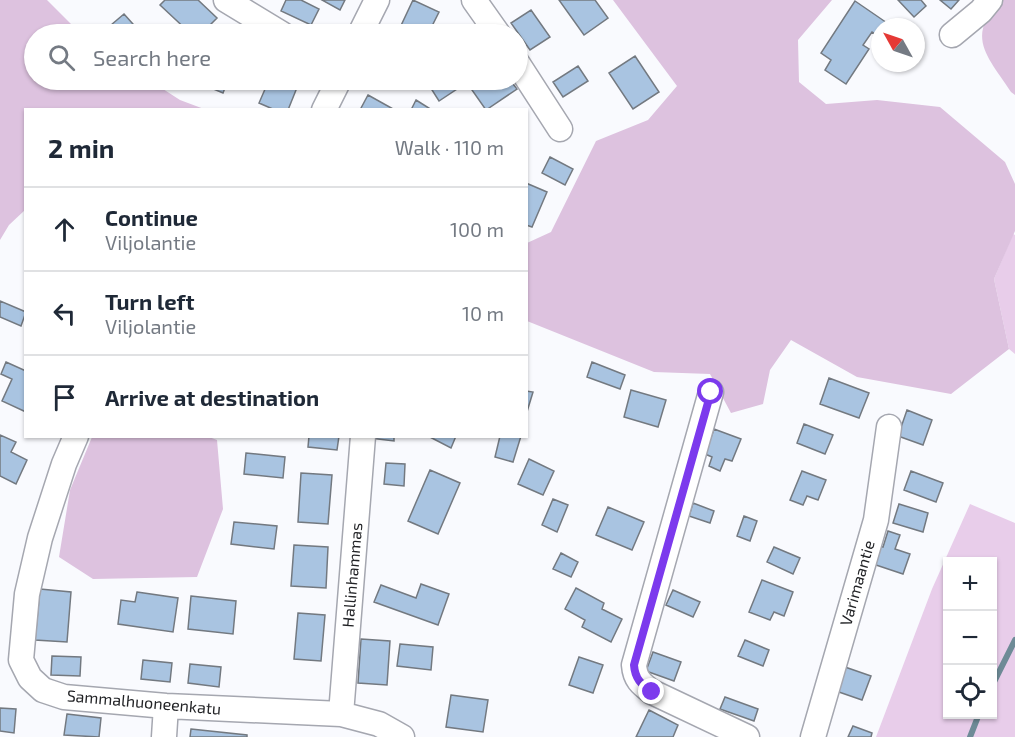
<!DOCTYPE html>
<html lang="en">
<head>
<meta charset="utf-8">
<style>
  :root { --surface:#fff; --page:#f2f2f3; --text:#1f2937; --muted:#747a83; --line:#e0e1e3 }
  body { margin:0; font-family:"Exo 2",sans-serif; background:var(--page); color:var(--text) }
  .controls { position:absolute; right:18px; bottom:18px; display:grid; overflow:hidden; border-radius:0px; box-shadow:0 2px 4px #0004 }
  .controls button { width:54px; height:54px; display:grid; place-items:center; padding:0; border:0; border-bottom:2px solid var(--line); background:var(--surface); color:var(--text); font:30px sans-serif }
  .compass { position:absolute; left:871px; top:18px; width:54px; height:54px; border-radius:50%; background:var(--surface); box-shadow:0 2px 4px #0004; rotate:310deg }
  .stop { position:absolute; width:18px; height:18px; margin:-14px; border:4px solid #7c3aed; border-radius:50%; background:#fff }
  .stop.end { background:#7c3aed; border-color:#fff; box-shadow:0 2px 6px #0008 }
  .list { margin:0; padding:0; list-style:none }
  h2 { display:flex; justify-content:space-between; align-items:center; height:78px; margin:0; padding:0 24px; font-size:26px }
  h2 small { font-size:20px; font-weight:400; color:var(--muted) }
  .list li { display:grid; grid-template-columns:39px 1fr auto; gap:18px; align-items:center; box-sizing:border-box; height:84px; padding:0 24px; border-top:2px solid var(--line) }
  .list b { display:block; font-size:22px; white-space:nowrap }
  .list p { margin:0; font-size:20px; white-space:nowrap; color:var(--muted) }
  .list em { font-size:20px; font-style:normal; color:var(--muted) }
  .icon { flex:none; width:33px; height:33px; fill:none; stroke:currentColor; stroke-width:2; stroke-linecap:round; stroke-linejoin:round }
  .map { position:relative; flex:none; width:1015px; height:737px; overflow:hidden }
  .search { position:absolute; background:var(--surface); box-shadow:0 2px 4px #0004; left:24px; top:24px; width:504px; height:66px; display:flex; align-items:center; gap:15px; box-sizing:border-box; padding:0 21px; border-radius:33px; color:var(--muted); font-size:22px }
  .panel { position:absolute; background:var(--surface); box-shadow:0 2px 4px #0004; left:24px; top:108px; width:504px; height:330px; border-radius:0px }
  .map>svg:first-child { display:block }
  .green { fill:#e8cdea; fill-rule:evenodd }
  .forest { fill:#ddc2df }
  .lines { fill:none; stroke-linecap:round; stroke-linejoin:round }
  .stream { stroke:#6e8b97; stroke-width:6 }
  .building { fill:#a9c4e1; stroke:#737980; stroke-width:1.5 }
  .minor-casing { stroke:#a5a7b0; stroke-width:27 }
  .minor { stroke:#fff; stroke-width:24 }
  .route { stroke:#7c3aed; stroke-width:8 }
  .labels { text-anchor:middle; stroke-width:6; stroke-linejoin:round; paint-order:stroke }
  .street-label { font-size:16px; fill:#222326; stroke:#fff }
</style>
</head>
<body>
<div class="map">
<svg width="1015" height="737" viewBox="0 0 1015 737">
  <rect width="100%" height="100%" fill="#f9fafe"/>
  <path class="green" d="M 1013,234 L 1015,235 L 1015,354 L 1009,349 L 994,279 Z
    M 970,504 L 1015,523 L 1015,737 L 876,737 L 932,589 ZM 948,562 L 992,562 L 992,714 L 948,714 Z"/>
  <path class="forest" d="M 0,0 L 47,0 L 81,34 L 34,34 L 34,80 L 149,80 L 180,100 L 204,109 L 26,110 L 25,210 L 9,225 L 0,240 Z
    M 613,0 L 832,0 L 798,40 L 799,82 L 826,104 L 877,100 L 940,107 L 1005,162 L 1015,184 L 1015,231 L 994,279 L 1009,349 L 951,394 L 857,377 L 791,340 L 770,370 L 763,404 L 731,413 L 710,374 L 654,372 L 527,321 L 527,243 L 551,232 L 596,141 L 648,120 L 677,86 Z
    M 1002,0 L 1015,0 L 1015,95 L 1011,92 C 988,57 964,36 1002,0 Z
    M 209,437 L 217,440 L 223,509 L 197,577 L 93,579 L 59,557 L 70,490 L 92,437 Z"/>
  <g class="lines">
    <path class="stream" d="M 992,686 L 1015,640
      M 970,737 L 979,714"/>
  </g>
  <path class="building" d="M 165,0 L 198,0 L 217,18 L 201,34 L 191,34 L 160,5 Z
    M 286,0 L 301,0 L 319,9 L 311,25 L 281,11 Z
    M 322,0 L 345,0 L 340,10 Z
    M 413,0 L 439,12 L 428,34 L 402,34 L 398,32 Z
    M 559,0 L 595,0 L 608,18 L 584,35 Z
    M 898,0 L 921,0 L 926,6 L 914,17 Z
    M 940,0 L 959,0 L 951,9 Z
    M 855,1 L 890,25 L 888,27 L 880,27 L 880,37 L 872,32 L 863,45 L 869,49 L 846,84 L 825,70 L 831,60 L 821,53 Z
    M 531,10 L 550,37 L 530,50 L 511,23 Z
    M 124,14 L 141,33 L 140,34 L 119,34 L 111,25 Z
    M 635,56 L 659,92 L 633,109 L 609,73 Z
    M 578,66 L 588,81 L 563,97 L 553,82 Z
    M 198,80 L 228,80 L 223,93 L 197,82 Z
    M 269,80 L 300,80 L 288,110 L 275,110 L 259,103 Z
    M 432,80 L 459,80 L 463,85 L 439,101 L 427,82 Z
    M 465,80 L 510,80 L 517,89 L 486,110 Z
    M 368,95 L 395,110 L 360,110 Z
    M 416,100 L 432,110 L 411,110 Z
    M 550,157 L 573,169 L 565,185 L 542,173 Z
    M 526,183 L 547,192 L 532,227 L 526,225 Z
    M 0,301 L 26,312 L 21,326 L 0,317 Z
    M 6,362 L 26,371 L 26,412 L 2,401 L 12,379 L 1,374 Z
    M 592,362 L 625,375 L 620,389 L 587,377 Z
    M 829,378 L 869,393 L 859,418 L 820,404 Z
    M 631,390 L 666,400 L 658,427 L 624,417 Z
    M 526,391 L 533,392 L 526,415 Z
    M 907,410 L 932,420 L 923,445 L 898,436 Z
    M 804,424 L 833,435 L 825,454 L 797,443 Z
    M 714,429 L 741,439 L 732,461 L 725,459 L 720,471 L 709,466 L 712,457 L 705,454 Z
    M 0,435 L 16,442 L 11,452 L 27,460 L 16,484 L 0,476 Z
    M 309,436 L 339,436 L 337,450 L 308,447 Z
    M 370,436 L 394,436 L 394,441 L 370,438 Z
    M 428,436 L 456,436 L 451,448 Z
    M 500,436 L 521,436 L 513,462 L 495,457 Z
    M 246,453 L 285,457 L 283,478 L 244,474 Z
    M 529,459 L 554,471 L 543,495 L 518,484 Z
    M 386,463 L 405,464 L 404,486 L 384,484 Z
    M 430,470 L 460,483 L 438,534 L 408,521 Z
    M 802,471 L 826,480 L 818,500 L 807,496 L 803,505 L 790,500 Z
    M 911,471 L 943,483 L 936,502 L 904,490 Z
    M 301,473 L 332,475 L 328,524 L 298,522 Z
    M 553,499 L 568,505 L 557,532 L 542,525 Z
    M 693,503 L 714,511 L 710,523 L 689,516 Z
    M 899,504 L 928,513 L 923,532 L 893,523 Z
    M 608,507 L 644,522 L 632,550 L 596,535 Z
    M 744,516 L 757,521 L 750,541 L 737,536 Z
    M 234,522 L 277,526 L 274,549 L 231,544 Z
    M 888,531 L 900,535 L 895,549 L 910,554 L 903,574 L 870,563 L 876,545 L 883,547 Z
    M 294,545 L 328,547 L 326,588 L 291,586 Z
    M 774,547 L 800,558 L 793,574 L 767,562 Z
    M 561,553 L 578,562 L 571,577 L 553,569 Z
    M 762,580 L 793,592 L 784,616 L 774,612 L 770,620 L 749,612 Z
    M 421,584 L 449,594 L 438,625 L 374,602 L 381,585 L 416,598 Z
    M 576,588 L 604,603 L 602,609 L 622,619 L 611,642 L 582,627 L 585,620 L 565,609 Z
    M 40,589 L 71,592 L 67,642 L 35,640 Z
    M 673,590 L 700,602 L 693,617 L 666,605 Z
    M 137,592 L 178,598 L 173,632 L 118,624 L 121,600 L 135,602 Z
    M 191,596 L 236,601 L 233,634 L 188,629 Z
    M 298,613 L 325,615 L 321,661 L 294,659 Z
    M 361,639 L 390,641 L 387,685 L 358,683 Z
    M 745,640 L 769,650 L 763,666 L 738,656 Z
    M 400,644 L 433,647 L 431,670 L 397,666 Z
    M 653,652 L 681,662 L 674,681 L 646,671 Z
    M 52,656 L 81,657 L 80,676 L 51,675 Z
    M 579,657 L 603,665 L 593,693 L 569,685 Z
    M 143,660 L 172,663 L 170,682 L 141,679 Z
    M 190,664 L 221,667 L 219,687 L 188,683 Z
    M 845,667 L 871,676 L 862,700 L 836,691 Z
    M 451,695 L 488,700 L 483,732 L 446,727 Z
    M 725,697 L 758,709 L 754,721 L 720,709 Z
    M 0,708 L 16,709 L 14,733 L 0,731 Z
    M 649,710 L 678,725 L 673,737 L 636,737 Z
    M 67,714 L 101,718 L 99,737 L 64,735 Z
    M 853,726 L 872,733 L 871,737 L 848,737 Z
    M 191,729 L 247,735 L 247,737 L 190,737 Z"/>
  <g class="lines">
    <g class="minor-casing">
      <path id="minor" d="M 226,0 L 282,34
        M 474,0 L 498,34
        M 360,34 L 377,0
        M 952,35 L 981,11 L 990,0
        M 518,64 L 560,129
        M 324,110 L 339,80
        M 711,392 L 634,665 C 635,679 641,684 652,692 L 747,737
        M 76,436 L 64,464 L 40,538 L 27,594 L 21,660 L 30,678 L 43,690 L 64,697 L 166,706 L 341,714 L 379,724 L 402,737
        M 341,714 L 363,436
        M 164,737 L 166,706
        M 813,737 L 876,520 L 889,427"/>
    </g>
    <use href="#minor" class="minor"/>
  </g>
  <g class="lines">
    <path class="route" d="M 652,692 C 641,684 635,679 634,665 L 711,392"/>
  </g>
  <g class="labels">
    <g class="street-label">
      <text transform="translate(352 575) rotate(-85)" y="6">Hallinhammas</text>
      <text transform="translate(857 583) rotate(-74)" y="6">Varimaantie</text>
      <text transform="translate(144 702) rotate(5)" y="6">Sammalhuoneenkatu</text>
    </g>
  </g>
</svg>
<div class="controls">
<button>+</button>
<button>−</button>
<button><svg class="icon" aria-label="locate" viewBox="0 0 24 24"><circle cx="12" cy="12" r="6"/><path d="M12 2v4M12 18v4M2 12h4M18 12h4"/></svg></button>
</div>
<svg class="compass" viewBox="-18 -18 36 36"><path d="M0-13l5 13h-10z" fill="#e53935"/><path d="M0 13l5-13h-10z" fill="#747a83"/></svg>
<div class="stop" style="left:711px;top:392px"></div>
<div class="stop end" style="left:652px;top:692px"></div>
<div class="search"><svg class="icon" aria-label="search" viewBox="0 0 24 24"><circle cx="10" cy="10" r="6"/><path d="M15 15l6 6"/></svg>Search here</div>
<section class="panel">
<h2>2 min<small>Walk · 110 m</small></h2>
<ul class="list">
<li><svg class="icon" aria-label="ahead" viewBox="0 0 24 24"><path d="M12 20V5M6 11l6-6 6 6"/></svg><div><b>Continue</b><p>Viljolantie</p></div><em>100 m</em></li>
<li><svg class="icon" aria-label="left" viewBox="0 0 24 24"><path d="M17 20v-9H6M10 6l-5 5 5 5"/></svg><div><b>Turn left</b><p>Viljolantie</p></div><em>10 m</em></li>
<li><svg class="icon" aria-label="arrive" viewBox="0 0 24 24"><path d="M6 21V4h12l-3 4 3 4H6"/></svg><div><b>Arrive at destination</b></div></li>
</ul>
</section>
</div>
</body>
</html>
